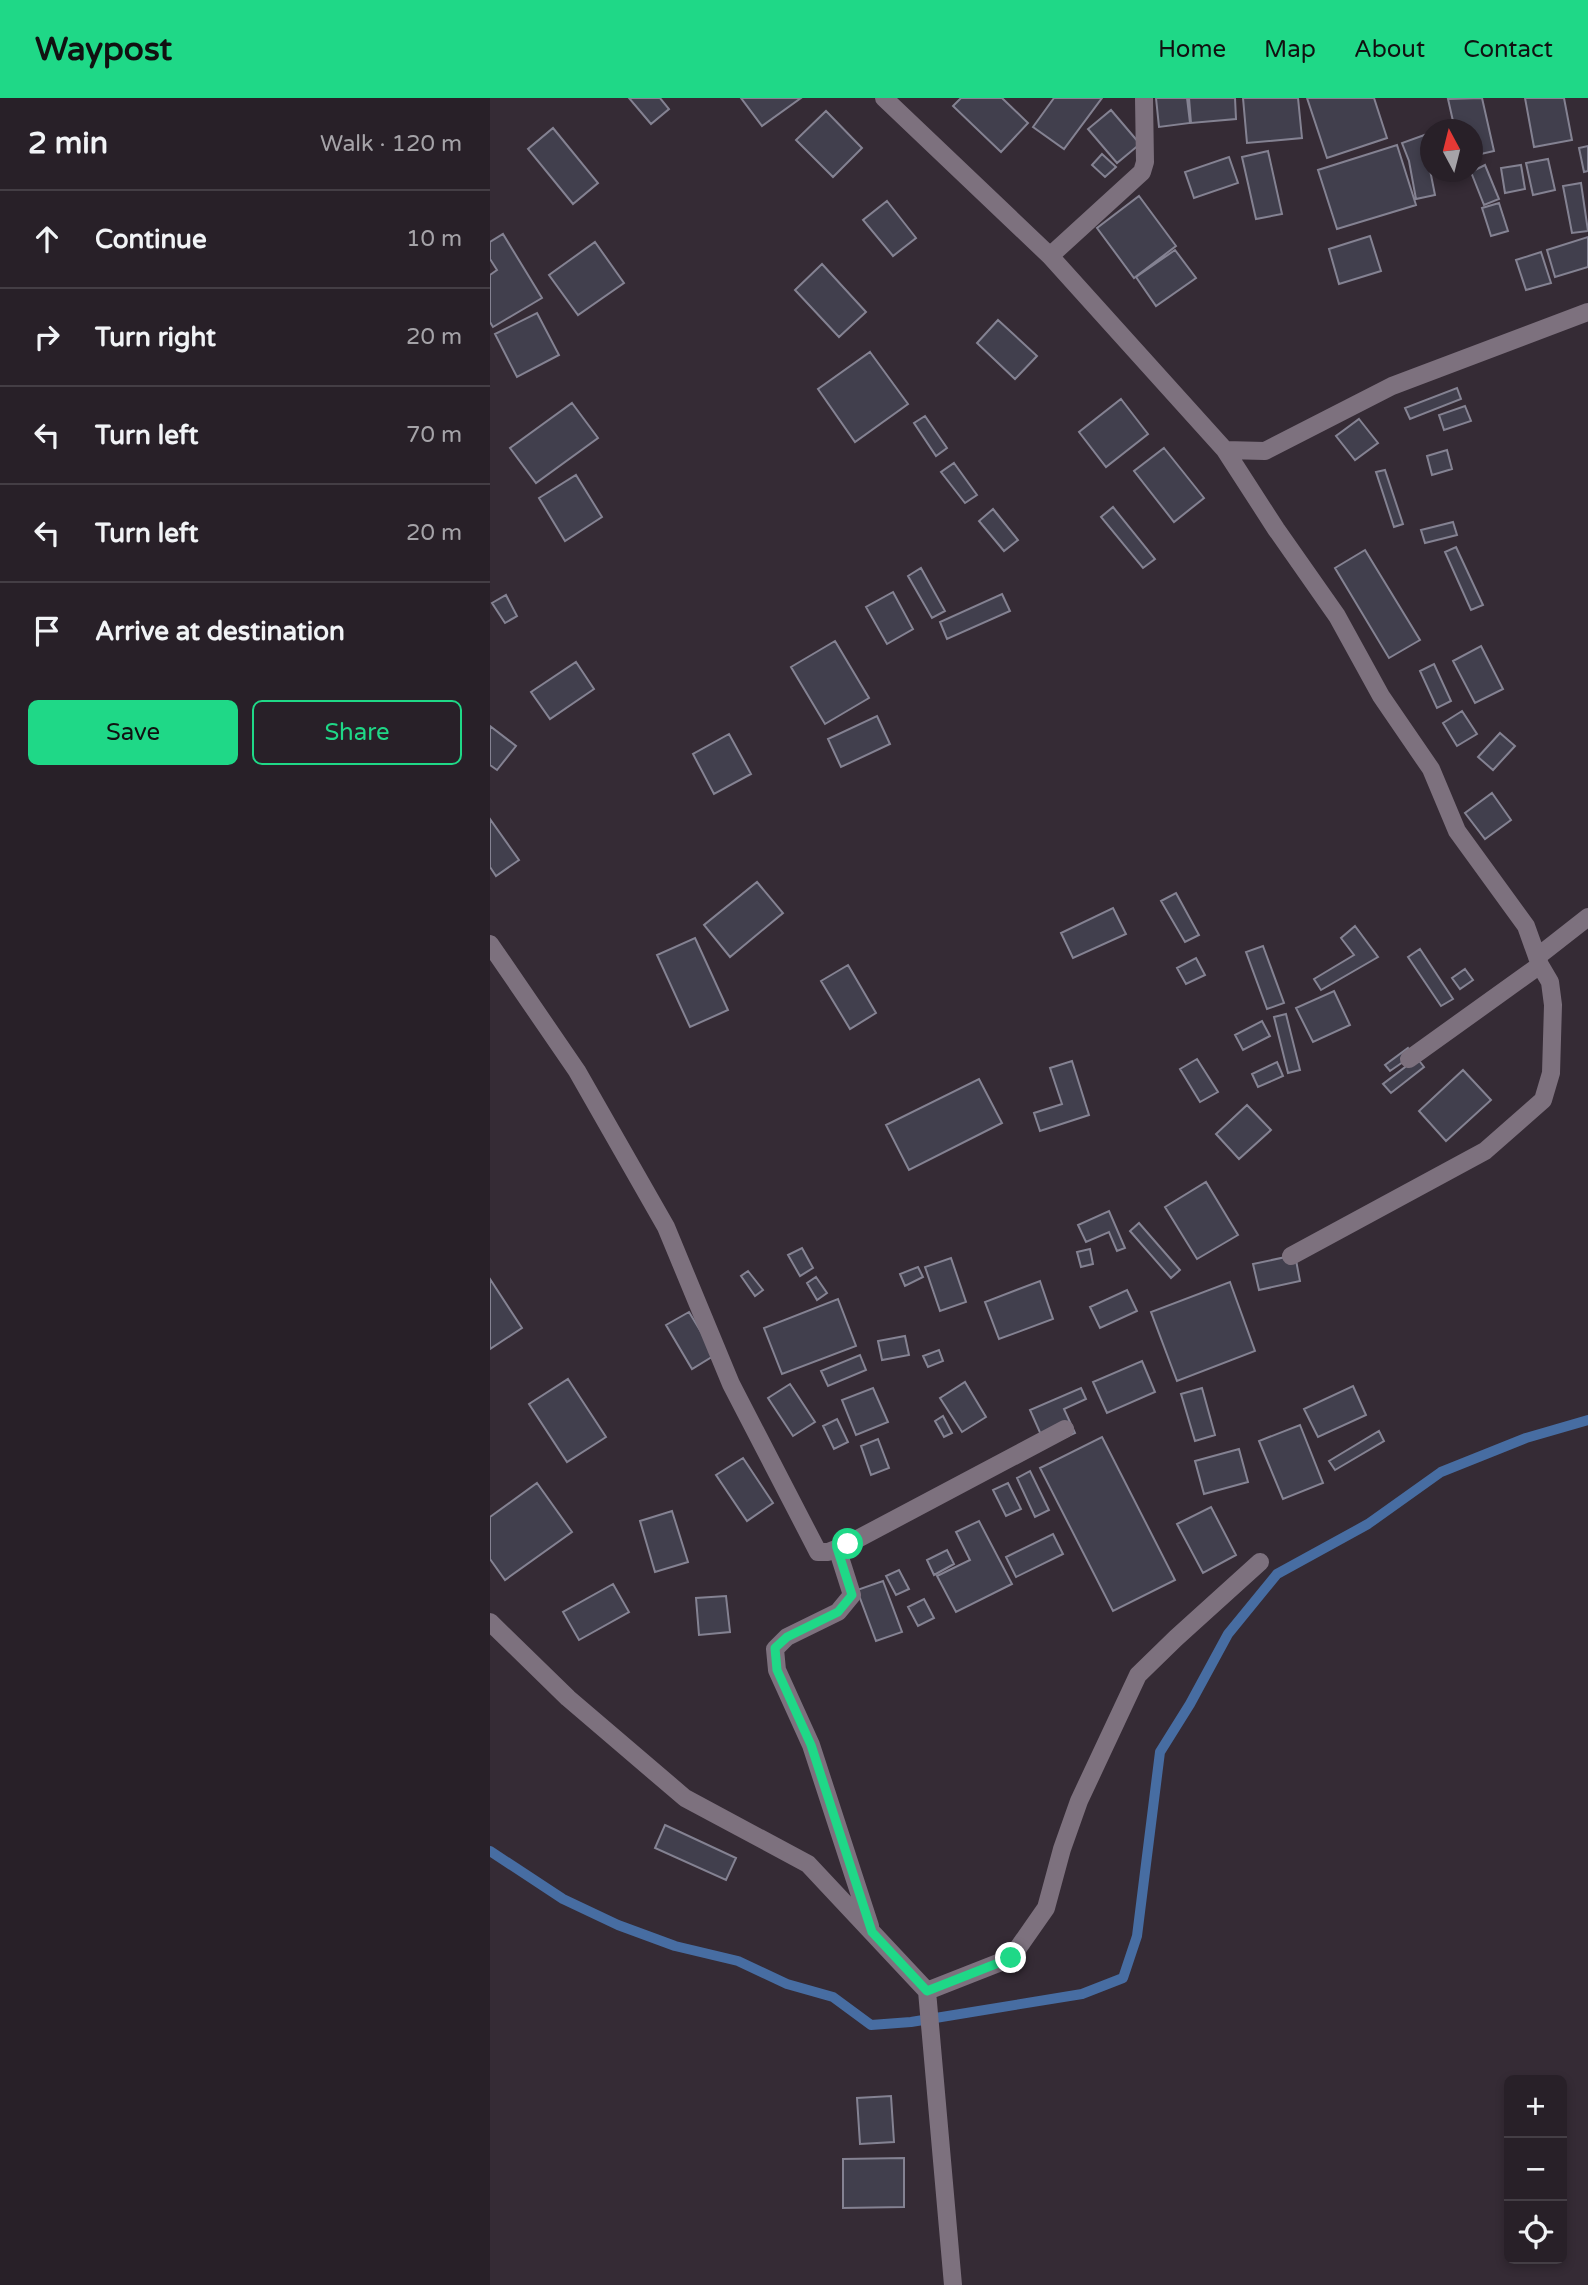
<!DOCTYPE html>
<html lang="en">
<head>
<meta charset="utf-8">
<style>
  :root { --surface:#282028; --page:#342d34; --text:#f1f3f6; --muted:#a5a3a8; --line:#443e45; --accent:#1fd887 }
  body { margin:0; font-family:"Varela Round",sans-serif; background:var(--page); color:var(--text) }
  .controls { position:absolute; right:21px; bottom:21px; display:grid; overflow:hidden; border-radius:10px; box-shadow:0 4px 10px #0003 }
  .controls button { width:63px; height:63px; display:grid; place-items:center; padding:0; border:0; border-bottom:2px solid var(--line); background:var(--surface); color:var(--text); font:35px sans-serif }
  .compass { position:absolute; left:930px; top:21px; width:63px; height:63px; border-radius:50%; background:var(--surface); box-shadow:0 4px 10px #0003; rotate:353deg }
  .stop { position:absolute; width:21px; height:21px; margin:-16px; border:5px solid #1fd887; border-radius:50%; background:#fff }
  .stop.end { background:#1fd887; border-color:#fff; box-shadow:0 2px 7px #0008 }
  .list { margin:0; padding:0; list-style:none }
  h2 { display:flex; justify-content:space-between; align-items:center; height:91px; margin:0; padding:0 28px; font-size:30px }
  h2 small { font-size:23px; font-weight:400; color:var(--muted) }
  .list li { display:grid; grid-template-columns:46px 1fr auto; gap:21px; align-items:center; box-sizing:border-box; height:98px; padding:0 28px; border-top:2px solid var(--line) }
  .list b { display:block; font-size:26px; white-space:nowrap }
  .list em { font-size:23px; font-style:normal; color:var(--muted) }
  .actions { display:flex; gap:14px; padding:21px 28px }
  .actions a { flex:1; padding:16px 0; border:2px solid var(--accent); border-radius:10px; text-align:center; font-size:24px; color:var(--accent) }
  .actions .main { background:var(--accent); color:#111 }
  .icon { flex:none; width:38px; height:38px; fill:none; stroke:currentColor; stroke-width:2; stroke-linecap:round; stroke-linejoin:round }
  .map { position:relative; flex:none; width:1098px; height:2187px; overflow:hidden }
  header { display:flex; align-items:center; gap:42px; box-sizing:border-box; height:98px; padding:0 35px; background:var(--accent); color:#111 }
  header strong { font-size:33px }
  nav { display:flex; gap:38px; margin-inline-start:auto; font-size:24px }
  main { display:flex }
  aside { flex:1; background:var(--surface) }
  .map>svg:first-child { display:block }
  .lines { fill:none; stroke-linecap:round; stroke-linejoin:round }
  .stream { stroke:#476da2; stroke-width:10 }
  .building { fill:#413f4d; stroke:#848292; stroke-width:2 }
  .street { stroke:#7d717e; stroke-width:18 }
  .route { stroke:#1fd887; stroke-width:9 }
</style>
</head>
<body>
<header>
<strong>Waypost</strong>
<nav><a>Home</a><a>Map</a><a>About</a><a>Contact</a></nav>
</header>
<main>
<aside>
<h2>2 min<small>Walk · 120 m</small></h2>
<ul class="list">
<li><svg class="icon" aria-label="ahead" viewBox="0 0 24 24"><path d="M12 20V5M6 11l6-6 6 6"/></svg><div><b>Continue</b></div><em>10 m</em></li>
<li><svg class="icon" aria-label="right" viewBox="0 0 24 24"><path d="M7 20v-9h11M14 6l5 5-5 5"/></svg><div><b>Turn right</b></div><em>20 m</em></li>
<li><svg class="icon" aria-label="left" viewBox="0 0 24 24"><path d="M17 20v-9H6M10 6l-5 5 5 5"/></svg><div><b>Turn left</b></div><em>70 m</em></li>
<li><svg class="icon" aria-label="left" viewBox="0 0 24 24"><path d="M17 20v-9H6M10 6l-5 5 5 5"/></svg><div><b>Turn left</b></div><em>20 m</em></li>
<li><svg class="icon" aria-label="arrive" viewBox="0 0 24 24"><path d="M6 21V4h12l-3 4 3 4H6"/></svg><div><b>Arrive at destination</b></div></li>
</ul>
<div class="actions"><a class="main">Save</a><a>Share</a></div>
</aside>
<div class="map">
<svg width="1098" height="2187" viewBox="0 0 1098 2187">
  <rect width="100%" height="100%" fill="#352b35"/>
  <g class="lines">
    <path class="stream" d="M 0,1753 L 73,1801 L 128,1827 L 185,1848 L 248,1863 L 297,1886 L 343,1899 L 381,1927 L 421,1924 L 592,1896 L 633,1880 L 647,1838 L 670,1654 L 700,1606 L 738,1536 L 787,1476 L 878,1426 L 951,1374 L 1036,1340 L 1098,1322"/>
  </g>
  <path class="building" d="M 139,0 L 170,0 L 179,11 L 161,26 Z
    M 251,0 L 311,0 L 272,28 Z
    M 471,0 L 512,0 L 538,25 L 511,54 L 463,8 Z
    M 564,0 L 612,0 L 574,51 L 543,29 Z
    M 666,0 L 697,0 L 700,25 L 669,29 Z
    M 699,0 L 745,0 L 746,21 L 701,25 Z
    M 753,0 L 808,0 L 812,40 L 757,45 Z
    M 817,0 L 884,0 L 897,40 L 837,60 Z
    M 992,0 L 1004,53 L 982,58 L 982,32 L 965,32 L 958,1 Z
    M 1035,0 L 1074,0 L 1082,42 L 1044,49 Z
    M 621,12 L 650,46 L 627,65 L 598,31 Z
    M 336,13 L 372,50 L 343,79 L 306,42 Z
    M 63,30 L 108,85 L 83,106 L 38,51 Z
    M 940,35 L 940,56 L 937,57 L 945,97 L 926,101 L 919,63 L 912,45 Z
    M 907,47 L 926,107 L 847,131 L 828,72 Z
    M 1098,48 L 1098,73 L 1094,74 L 1089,50 Z
    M 778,53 L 792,116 L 766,121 L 752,59 Z
    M 612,56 L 626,69 L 615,79 L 602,67 Z
    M 739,59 L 748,85 L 704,100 L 695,74 Z
    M 1058,61 L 1065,92 L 1043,97 L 1036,65 Z
    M 995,67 L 1009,101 L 994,107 L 981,74 Z
    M 1031,67 L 1035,91 L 1015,95 L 1011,70 Z
    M 1091,85 L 1098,133 L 1082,135 L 1073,88 Z
    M 649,98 L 686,148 L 644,180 L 607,130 Z
    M 397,103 L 426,140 L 403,158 L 373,122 Z
    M 1009,105 L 1018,133 L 1001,138 L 992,110 Z
    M 13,136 L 52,200 L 3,229 L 0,224 L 0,177 L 7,172 L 0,161 L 0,144 Z
    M 880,138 L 891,173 L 849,186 L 839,151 Z
    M 1098,139 L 1098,169 L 1065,179 L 1057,152 Z
    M 105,144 L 134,185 L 88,217 L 59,177 Z
    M 685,152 L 706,180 L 666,208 L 646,179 Z
    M 1051,154 L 1061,185 L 1036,192 L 1026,162 Z
    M 332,166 L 376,214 L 349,239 L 305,192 Z
    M 47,215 L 69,257 L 27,279 L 5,236 Z
    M 508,222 L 547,258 L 525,281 L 487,245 Z
    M 380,254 L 418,306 L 365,344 L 328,291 Z
    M 967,290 L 971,301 L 920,321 L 915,310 Z
    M 631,301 L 658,336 L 616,369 L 589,334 Z
    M 82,305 L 108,340 L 46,385 L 20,350 Z
    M 975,308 L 981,323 L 954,332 L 949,317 Z
    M 435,318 L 457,350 L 446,358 L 424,325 Z
    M 869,321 L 888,345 L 865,362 L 846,338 Z
    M 674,350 L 714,400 L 684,424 L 644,373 Z
    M 957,352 L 962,371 L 942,377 L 937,358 Z
    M 464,365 L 487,397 L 475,405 L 451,374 Z
    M 895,372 L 913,426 L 904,429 L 886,374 Z
    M 86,377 L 112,419 L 75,443 L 49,400 Z
    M 623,409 L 665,461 L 653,470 L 611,419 Z
    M 503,411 L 528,442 L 514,453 L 489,423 Z
    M 963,424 L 967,437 L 935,445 L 931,432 Z
    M 966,449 L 993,507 L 981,512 L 955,454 Z
    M 875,452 L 930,542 L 899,560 L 845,470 Z
    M 431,470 L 455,513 L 442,520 L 418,478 Z
    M 403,494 L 423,531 L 397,546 L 376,509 Z
    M 512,496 L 520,513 L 457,541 L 450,524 Z
    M 16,497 L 27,518 L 15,525 L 2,505 Z
    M 345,543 L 379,600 L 335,626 L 301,569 Z
    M 991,548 L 1013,591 L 985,605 L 963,563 Z
    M 86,564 L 104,591 L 60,621 L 41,594 Z
    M 944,566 L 961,603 L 947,610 L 930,573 Z
    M 972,613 L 987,636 L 967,648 L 953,625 Z
    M 387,618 L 400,646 L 351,669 L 338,641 Z
    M 0,628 L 26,648 L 7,672 L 0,667 Z
    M 1010,635 L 1025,648 L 1003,672 L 988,659 Z
    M 239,636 L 261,676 L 224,696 L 203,656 Z
    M 1002,695 L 1021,722 L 995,741 L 975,715 Z
    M 0,721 L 29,762 L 6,778 L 0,769 Z
    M 267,784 L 293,815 L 240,859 L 214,827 Z
    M 686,795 L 709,837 L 695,844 L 671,803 Z
    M 623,810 L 636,836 L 583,860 L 571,835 Z
    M 865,828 L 888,859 L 831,892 L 824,881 L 864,857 L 851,840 Z
    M 205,840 L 238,912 L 200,929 L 167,857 Z
    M 773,848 L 794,905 L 777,911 L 756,854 Z
    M 930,851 L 963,901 L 951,908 L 918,859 Z
    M 706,860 L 715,877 L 696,886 L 687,870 Z
    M 358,867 L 386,915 L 360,931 L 331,883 Z
    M 975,871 L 983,882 L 970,891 L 962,880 Z
    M 844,893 L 860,927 L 823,944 L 806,910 Z
    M 796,916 L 810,972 L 798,975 L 784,919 Z
    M 772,923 L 780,938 L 753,952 L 745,937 Z
    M 918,950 L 923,957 L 900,973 L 895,967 Z
    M 927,960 L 934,969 L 901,995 L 893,986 Z
    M 707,961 L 728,994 L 710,1004 L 690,971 Z
    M 582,963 L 599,1017 L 550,1033 L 544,1015 L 572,1006 L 560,970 Z
    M 787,964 L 793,978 L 768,989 L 762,976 Z
    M 973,972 L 1001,1002 L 956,1043 L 929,1013 Z
    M 489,981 L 512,1025 L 419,1072 L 396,1027 Z
    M 757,1007 L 781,1032 L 749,1061 L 726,1036 Z
    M 716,1084 L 748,1137 L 707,1161 L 675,1109 Z
    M 619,1113 L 635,1150 L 627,1153 L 619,1134 L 596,1144 L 588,1127 Z
    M 649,1125 L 690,1172 L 681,1180 L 640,1133 Z
    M 312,1150 L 323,1170 L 310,1178 L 298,1157 Z
    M 600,1151 L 603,1166 L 591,1169 L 587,1154 Z
    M 805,1157 L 810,1183 L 769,1192 L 763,1166 Z
    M 461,1160 L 476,1204 L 450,1213 L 435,1169 Z
    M 428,1169 L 433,1179 L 415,1188 L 410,1176 Z
    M 258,1173 L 273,1192 L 265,1198 L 251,1178 Z
    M 326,1179 L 337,1195 L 327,1202 L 317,1185 Z
    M 0,1181 L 32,1230 L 0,1251 Z
    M 550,1183 L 563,1221 L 509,1241 L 495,1204 Z
    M 740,1184 L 765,1253 L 687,1283 L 661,1214 Z
    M 637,1192 L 647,1213 L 610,1230 L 600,1209 Z
    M 348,1201 L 366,1248 L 292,1276 L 274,1230 Z
    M 199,1214 L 225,1257 L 202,1271 L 176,1227 Z
    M 415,1238 L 419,1257 L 392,1262 L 388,1243 Z
    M 449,1252 L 453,1263 L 438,1269 L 433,1258 Z
    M 370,1257 L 376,1272 L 338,1288 L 331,1273 Z
    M 652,1263 L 665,1294 L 617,1315 L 603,1284 Z
    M 78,1281 L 116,1339 L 77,1364 L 39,1306 Z
    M 475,1284 L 496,1319 L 472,1334 L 450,1300 Z
    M 300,1286 L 325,1324 L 303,1338 L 278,1300 Z
    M 863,1288 L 876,1317 L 828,1339 L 814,1311 Z
    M 383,1290 L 398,1324 L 366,1337 L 352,1302 Z
    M 591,1290 L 596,1301 L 574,1311 L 585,1335 L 556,1348 L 540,1312 Z
    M 712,1290 L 725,1337 L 705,1343 L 691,1296 Z
    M 453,1318 L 462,1335 L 454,1339 L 445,1323 Z
    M 347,1321 L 358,1344 L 344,1351 L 333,1328 Z
    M 810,1327 L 833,1385 L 793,1401 L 769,1343 Z
    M 889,1333 L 894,1343 L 845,1372 L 839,1363 Z
    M 612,1339 L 685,1482 L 623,1513 L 550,1370 Z
    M 388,1341 L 399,1370 L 381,1377 L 371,1348 Z
    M 749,1351 L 758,1384 L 714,1396 L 705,1363 Z
    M 253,1360 L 283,1405 L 257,1423 L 226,1377 Z
    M 540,1373 L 559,1412 L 545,1419 L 527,1380 Z
    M 47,1385 L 82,1434 L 15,1482 L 0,1461 L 0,1419 Z
    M 518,1385 L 531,1411 L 516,1418 L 503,1392 Z
    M 721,1409 L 746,1457 L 713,1475 L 687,1426 Z
    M 182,1413 L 198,1464 L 165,1474 L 150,1423 Z
    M 489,1423 L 522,1486 L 466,1514 L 447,1478 L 480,1462 L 466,1434 Z
    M 563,1436 L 573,1456 L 526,1479 L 516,1459 Z
    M 457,1452 L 464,1466 L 444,1477 L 437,1462 Z
    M 409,1472 L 419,1491 L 406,1497 L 396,1478 Z
    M 393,1483 L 412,1534 L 386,1543 L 367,1492 Z
    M 123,1486 L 139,1514 L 89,1542 L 73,1514 Z
    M 236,1498 L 240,1534 L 209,1537 L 206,1500 Z
    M 434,1501 L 444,1520 L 428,1528 L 418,1509 Z
    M 175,1727 L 246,1760 L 236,1782 L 165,1750 Z
    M 401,1998 L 404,2044 L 370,2046 L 367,2000 Z
    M 414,2060 L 414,2109 L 353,2110 L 353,2061 Z"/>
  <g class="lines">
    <path class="street" d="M 394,0 L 560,158 L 735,352 L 775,353 L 902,288 L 1098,214
      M 560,158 L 652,74 L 655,64 L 654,0
      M 735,352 L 786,431 L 847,518 L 891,598 L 941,671 L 967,733 L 1036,828 L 1050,867 L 1060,884 L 1063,907 L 1061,975 L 1053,1002 L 995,1053 L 801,1158
      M 0,846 L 87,973 L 176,1129 L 241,1286 L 328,1454 L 338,1454 L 358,1446 L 575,1331
      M 1047,859 L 1098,819
      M 919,961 L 1050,867
      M 347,1450 L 362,1497 L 348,1514 L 297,1539 L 285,1551 L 287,1572 L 321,1647 L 380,1828
      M 0,1524 L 78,1600 L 195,1700 L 318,1766 L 437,1893 L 463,2187
      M 437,1893 L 521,1860 L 556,1810 L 572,1751 L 589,1703 L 648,1577 L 686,1540 L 770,1464"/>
  </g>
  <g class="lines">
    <path class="route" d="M 358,1446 L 347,1450 L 362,1497 L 348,1514 L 297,1539 L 285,1550 L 287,1572 L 321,1647 L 382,1834 L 437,1893 L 521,1860"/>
  </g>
</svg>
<div class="controls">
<button>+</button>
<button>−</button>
<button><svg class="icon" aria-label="locate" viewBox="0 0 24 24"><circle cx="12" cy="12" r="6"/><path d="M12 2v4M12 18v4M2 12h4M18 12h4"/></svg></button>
</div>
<svg class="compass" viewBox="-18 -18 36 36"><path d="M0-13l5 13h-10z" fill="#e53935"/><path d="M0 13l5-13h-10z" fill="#a5a3a8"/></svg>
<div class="stop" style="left:358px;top:1446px"></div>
<div class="stop end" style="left:521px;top:1860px"></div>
</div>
</main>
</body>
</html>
